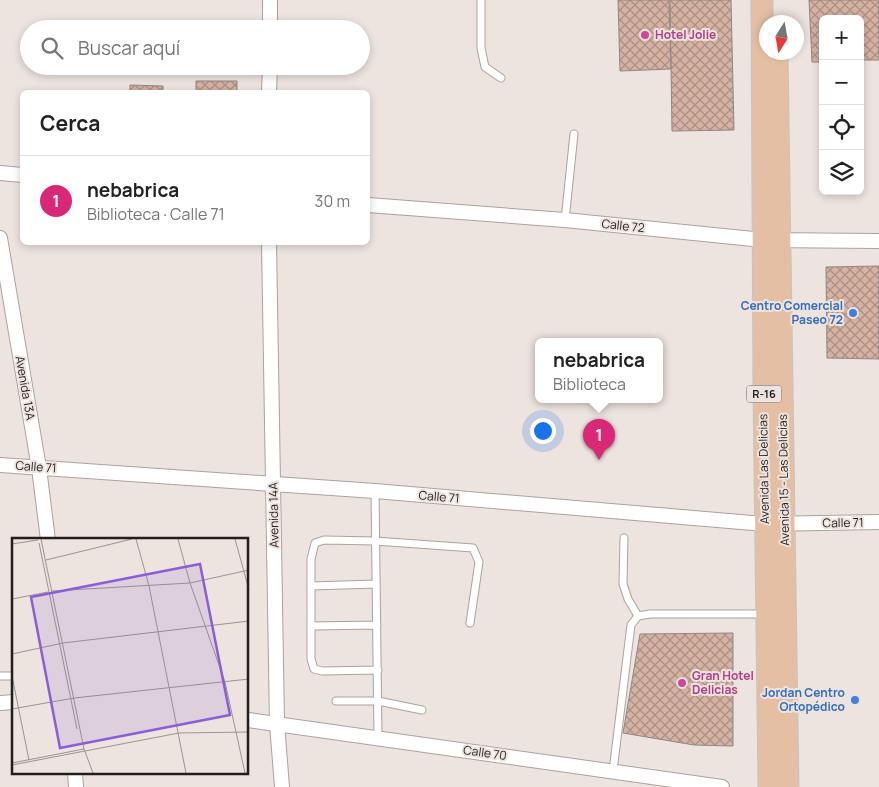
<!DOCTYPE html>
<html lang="es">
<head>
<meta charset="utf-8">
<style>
  :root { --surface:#fff; --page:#f2f2f2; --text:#222; --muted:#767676; --line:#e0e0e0; --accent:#db2777 }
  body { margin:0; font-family:Manrope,sans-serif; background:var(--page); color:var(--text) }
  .controls { position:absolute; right:15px; top:15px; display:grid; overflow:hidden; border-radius:8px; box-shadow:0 2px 8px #0003 }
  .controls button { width:45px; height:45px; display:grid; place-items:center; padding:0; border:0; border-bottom:1px solid var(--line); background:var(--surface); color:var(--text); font:25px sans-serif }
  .compass { position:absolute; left:759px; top:15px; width:45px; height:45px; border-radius:50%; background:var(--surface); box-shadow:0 2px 8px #0003; rotate:191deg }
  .you { position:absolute; left:542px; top:430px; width:18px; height:18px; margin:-12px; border:4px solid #fff; border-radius:50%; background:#1a73e8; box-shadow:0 0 0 8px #1a73e833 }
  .badge { display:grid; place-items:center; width:32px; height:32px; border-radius:50%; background:var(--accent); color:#fff; font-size:16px; font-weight:700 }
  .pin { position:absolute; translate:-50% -41px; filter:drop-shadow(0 1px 2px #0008) }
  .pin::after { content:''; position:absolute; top:26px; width:18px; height:15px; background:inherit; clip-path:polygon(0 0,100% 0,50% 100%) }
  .popup { position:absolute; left:535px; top:338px; width:128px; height:65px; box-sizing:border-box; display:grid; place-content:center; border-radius:8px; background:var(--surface); filter:drop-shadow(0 1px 4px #0005); font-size:16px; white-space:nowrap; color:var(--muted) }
  .popup b { font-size:19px; color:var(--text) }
  .popup::after { content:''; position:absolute; left:50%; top:100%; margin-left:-10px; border:10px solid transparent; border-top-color:var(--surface) }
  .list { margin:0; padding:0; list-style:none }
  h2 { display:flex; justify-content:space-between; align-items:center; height:65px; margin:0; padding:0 20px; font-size:21px }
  h2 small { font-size:16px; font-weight:400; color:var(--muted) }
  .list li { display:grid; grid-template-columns:32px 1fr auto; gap:15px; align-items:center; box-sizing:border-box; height:90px; padding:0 20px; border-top:1px solid var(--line) }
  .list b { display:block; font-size:19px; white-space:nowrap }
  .list p { margin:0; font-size:16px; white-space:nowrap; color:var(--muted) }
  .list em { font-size:16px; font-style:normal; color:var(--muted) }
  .icon { flex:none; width:28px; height:28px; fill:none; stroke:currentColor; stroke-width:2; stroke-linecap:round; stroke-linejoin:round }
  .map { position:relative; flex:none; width:879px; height:787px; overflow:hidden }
  .search { position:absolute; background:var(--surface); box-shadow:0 2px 8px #0003; left:20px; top:20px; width:350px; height:55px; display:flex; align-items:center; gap:12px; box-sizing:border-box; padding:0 18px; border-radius:28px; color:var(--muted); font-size:19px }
  .panel { position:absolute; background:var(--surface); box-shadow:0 2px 8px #0003; left:20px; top:90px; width:350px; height:155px; border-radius:8px }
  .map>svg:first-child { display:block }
  .building { fill:url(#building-cross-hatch); stroke:#8f8783 }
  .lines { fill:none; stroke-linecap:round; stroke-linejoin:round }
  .lane-casing { stroke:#aba29f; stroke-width:9 }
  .street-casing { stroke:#aba29f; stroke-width:16 }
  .primary-casing { stroke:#c5c4c4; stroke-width:23 }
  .lane { stroke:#fff; stroke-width:7 }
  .street { stroke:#fff; stroke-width:14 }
  .primary { stroke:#e4bfa4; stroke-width:21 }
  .hotel-dot { fill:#d1479c; stroke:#ede3df; stroke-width:2 }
  .shop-dot { fill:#3f7fe0; stroke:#ede3df; stroke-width:2 }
  .labels { text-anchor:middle; stroke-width:4; stroke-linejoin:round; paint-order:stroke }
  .shield { fill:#ede3df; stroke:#5e5956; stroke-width:1 }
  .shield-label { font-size:11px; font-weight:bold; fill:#211e1c }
  .hotel-label { font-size:12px; font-weight:bold; fill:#b23c85; stroke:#ede3df; text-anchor:start }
  .street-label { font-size:12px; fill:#211e1c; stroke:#ede3df }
  .shop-label { font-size:12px; font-weight:bold; fill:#366cbe; stroke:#ede3df; text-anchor:end }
  .inset-road { fill:none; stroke:#9b9491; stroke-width:1 }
  .view { fill:#8b5ed7; fill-opacity:0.15; stroke:#8b5ed7; stroke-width:2.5 }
  .inset-edge { fill:none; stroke:#211e1c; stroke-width:2.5 }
</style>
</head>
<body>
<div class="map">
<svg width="879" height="787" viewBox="0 0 879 787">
  <defs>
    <pattern id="building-cross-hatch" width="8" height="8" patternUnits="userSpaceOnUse" patternTransform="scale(1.25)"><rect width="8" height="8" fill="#d5b2a2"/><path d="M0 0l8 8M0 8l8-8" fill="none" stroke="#ac9083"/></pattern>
  </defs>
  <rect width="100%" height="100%" fill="#ede3df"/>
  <path class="building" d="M 618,0 L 669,0 L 671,69 L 620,71 Z
    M 670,0 L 731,0 L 734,130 L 672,131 Z
    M 809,0 L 879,0 L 879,60 L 860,60 L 860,19 L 823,19 L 823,62 L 812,62 Z
    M 196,81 L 237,81 L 237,92 L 196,92 Z
    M 130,85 L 163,86 L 163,92 L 130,92 Z
    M 879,266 L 879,359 L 827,358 L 826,267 Z
    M 733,633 L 733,746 L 694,745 L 623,733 L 640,634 Z"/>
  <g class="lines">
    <g class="lane-casing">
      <path id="lane" d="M 481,0 L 481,48 L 485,67 L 501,78
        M 565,220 L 574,134
        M 375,491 L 378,738
        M 624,538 L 623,584 L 628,599 L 638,616
        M 311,586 L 376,584
        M 311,626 L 377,625
        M 378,670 L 322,671 L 314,669 L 311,659 L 311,559 L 315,543 L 324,540 L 375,541 L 473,548 L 479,562 L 470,623
        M 0,676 L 14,676
        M 336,701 L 378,701 L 422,710
        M 613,771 L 631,625 L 638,616 L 650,614 L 764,614"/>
    </g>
    <g class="street-casing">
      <path id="street" d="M 270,29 L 270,0
        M 269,92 L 270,66
        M 0,173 L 22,175
        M 368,205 L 565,220 L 763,240 L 879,241
        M 0,238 L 39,468 L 48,540
        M 269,242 L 277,724 L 282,787
        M 0,465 L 375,491 L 765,524 L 879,522
        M 0,703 L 14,702
        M 248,720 L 722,787
        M 75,773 L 76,787"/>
    </g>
    <g class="primary-casing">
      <path id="primary" d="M 762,0 L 764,391 L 769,787
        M 777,52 L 788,787"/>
    </g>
    <use href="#lane" class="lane"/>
    <use href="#street" class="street"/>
    <use href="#primary" class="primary"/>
  </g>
  <g class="hotel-dot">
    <circle cx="645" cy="35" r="5"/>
    <circle cx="682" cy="683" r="5"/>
  </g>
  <g class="shop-dot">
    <circle cx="853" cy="313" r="5"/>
    <circle cx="855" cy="700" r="5"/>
  </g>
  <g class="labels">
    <rect class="shield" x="746.5" y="385.5" width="35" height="17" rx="4"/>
    <g class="shield-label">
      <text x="764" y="398">R-16</text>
    </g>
    <g class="hotel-label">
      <text x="655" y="39">Hotel Jolie</text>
      <text x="692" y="680">Gran Hotel<tspan x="692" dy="14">Delicias</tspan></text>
    </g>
    <g class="street-label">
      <text transform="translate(623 226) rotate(6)" y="4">Calle 72</text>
      <text transform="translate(25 388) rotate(80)" y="4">Avenida 13A</text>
      <text transform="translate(36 467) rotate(4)" y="4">Calle 71</text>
      <text transform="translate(764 469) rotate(-91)" y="4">Avenida Las Delicias</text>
      <text transform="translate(784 480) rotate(-91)" y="4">Avenida 15 - Las Delicias</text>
      <text transform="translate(439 497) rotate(5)" y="4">Calle 71</text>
      <text transform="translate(274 515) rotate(-91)" y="4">Avenida 14A</text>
      <text transform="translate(843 523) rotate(-1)" y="4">Calle 71</text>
      <text transform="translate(485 753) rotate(8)" y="4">Calle 70</text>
    </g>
    <g class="shop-label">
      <text x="843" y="310">Centro Comercial<tspan x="843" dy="14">Paseo 72</tspan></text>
      <text x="845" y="697">Jordan Centro<tspan x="845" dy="14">Ortopédico</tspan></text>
    </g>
  </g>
  <g transform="translate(12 538)">
    <rect width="236" height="236" fill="#ede3df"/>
    <path class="inset-road" d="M 29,1 L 72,211 L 81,235M 124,1 L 137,48 L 174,235M 166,1 L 178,45 L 213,144 L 233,235M 223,1 L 237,52M 27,5 L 65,191M 0,6 L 26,2M 34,22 L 120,1M 40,53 L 178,45 L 237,32M 0,61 L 36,54M 0,116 L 51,105 L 237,83M 0,138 L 17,222M 0,171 L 62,160 L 237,141M 0,225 L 72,211M 0,227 L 167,195 L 237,194"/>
    <path class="view" d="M 188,26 L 218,177 L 48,210 L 19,59 Z"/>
    <rect width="236" height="236" class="inset-edge"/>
  </g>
</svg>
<div class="controls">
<button>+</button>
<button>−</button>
<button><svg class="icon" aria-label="locate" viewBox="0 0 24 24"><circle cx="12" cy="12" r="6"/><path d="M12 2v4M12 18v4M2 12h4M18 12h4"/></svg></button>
<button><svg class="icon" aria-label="layers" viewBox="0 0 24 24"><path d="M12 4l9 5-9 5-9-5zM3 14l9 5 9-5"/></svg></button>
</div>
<svg class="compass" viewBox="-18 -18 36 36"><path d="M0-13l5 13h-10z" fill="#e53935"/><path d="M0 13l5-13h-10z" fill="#767676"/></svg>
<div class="you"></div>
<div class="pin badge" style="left:599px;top:460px">1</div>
<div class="popup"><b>nebabrica</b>Biblioteca</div>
<div class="search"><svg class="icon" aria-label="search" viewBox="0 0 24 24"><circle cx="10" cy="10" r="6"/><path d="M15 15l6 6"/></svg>Buscar aquí</div>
<section class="panel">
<h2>Cerca<small></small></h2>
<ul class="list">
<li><span class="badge">1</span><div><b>nebabrica</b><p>Biblioteca · Calle 71</p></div><em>30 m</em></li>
</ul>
</section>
</div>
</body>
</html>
